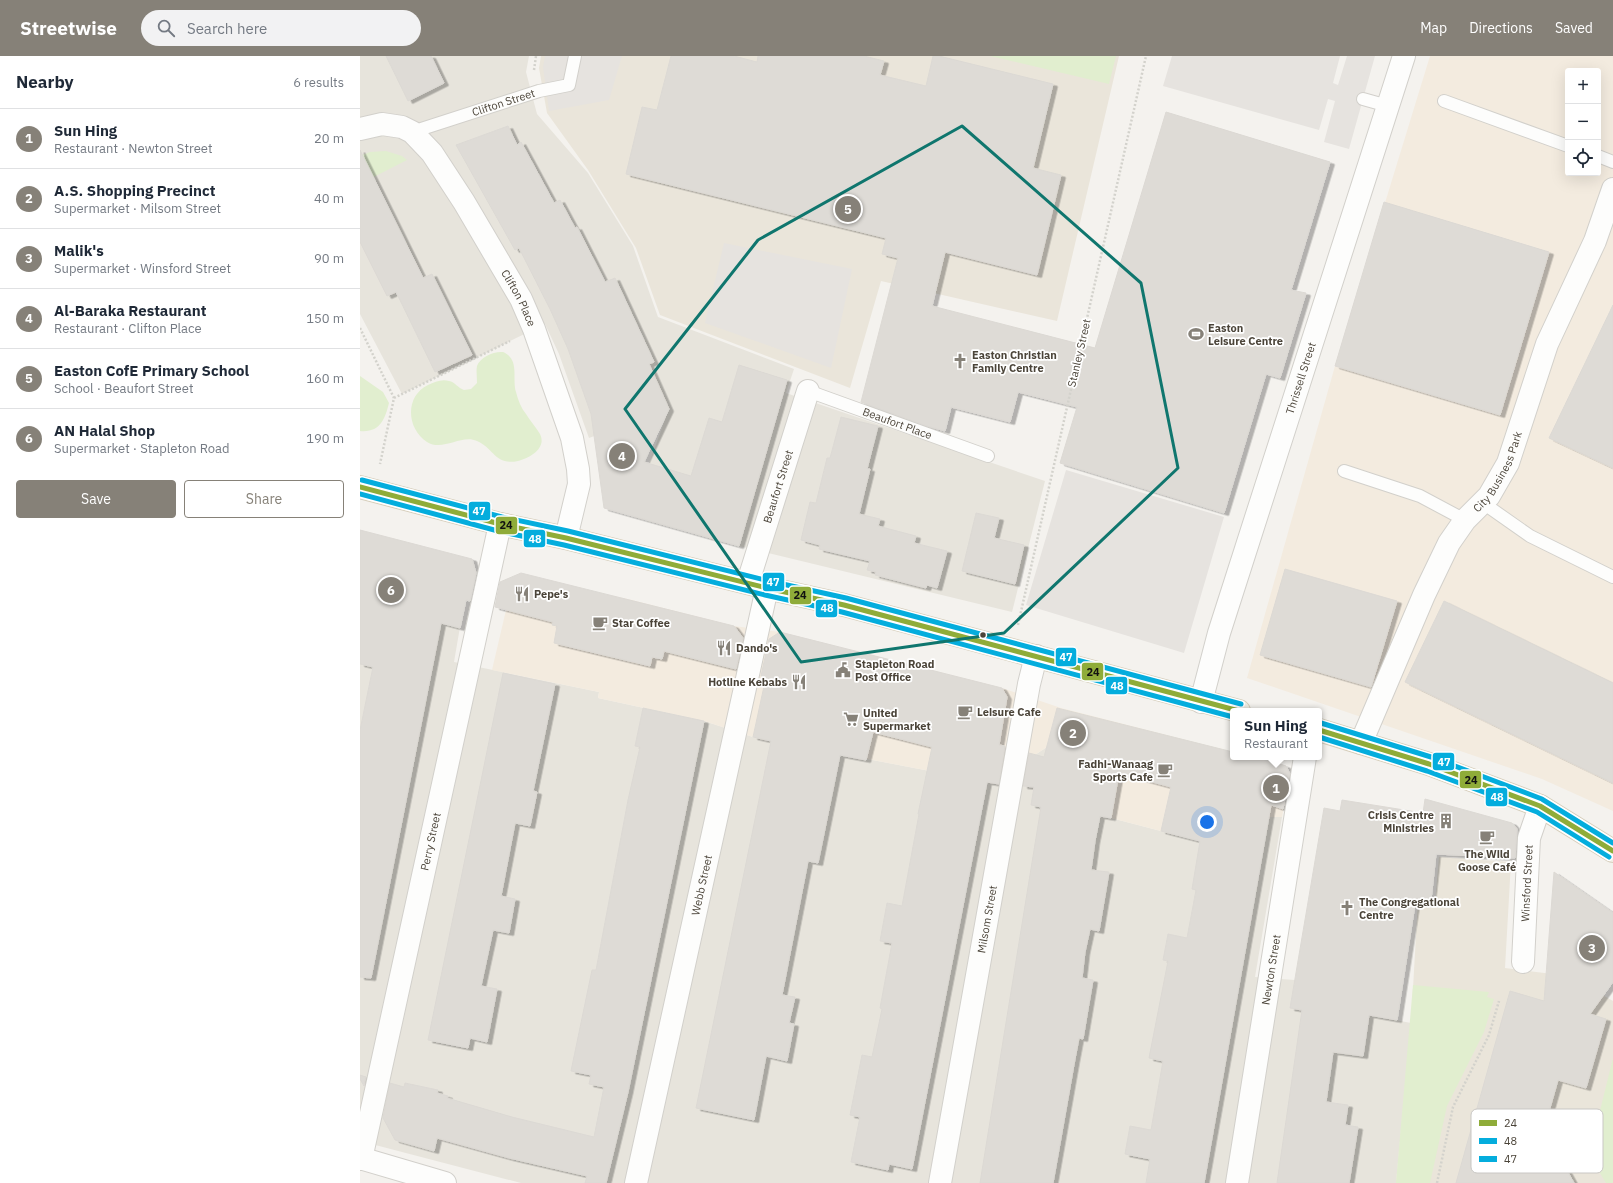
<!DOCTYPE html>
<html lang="en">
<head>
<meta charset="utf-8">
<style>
  :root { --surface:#fff; --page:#f2f2f3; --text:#1f2937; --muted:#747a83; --line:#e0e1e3; --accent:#868178 }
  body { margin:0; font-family:"IBM Plex Sans",sans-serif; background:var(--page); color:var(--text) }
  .controls { position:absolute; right:12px; top:12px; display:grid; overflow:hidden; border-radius:4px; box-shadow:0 4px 16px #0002 }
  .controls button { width:36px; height:36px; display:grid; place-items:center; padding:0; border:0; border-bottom:1px solid var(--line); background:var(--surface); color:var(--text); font:20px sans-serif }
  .you { position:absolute; left:847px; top:766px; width:14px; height:14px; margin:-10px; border:3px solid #fff; border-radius:50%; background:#1a73e8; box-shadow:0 0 0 6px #1a73e833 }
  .badge { display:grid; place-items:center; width:26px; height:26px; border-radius:50%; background:var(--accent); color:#fff; font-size:13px; font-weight:700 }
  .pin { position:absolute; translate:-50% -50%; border:2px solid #fff; box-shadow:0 1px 4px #0006 }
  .popup { position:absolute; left:870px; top:652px; width:92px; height:52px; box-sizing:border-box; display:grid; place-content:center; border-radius:4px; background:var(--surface); filter:drop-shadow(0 1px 3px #0005); font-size:13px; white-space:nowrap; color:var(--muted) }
  .popup b { font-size:15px; color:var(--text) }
  .popup::after { content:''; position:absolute; left:50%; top:100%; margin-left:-8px; border:8px solid transparent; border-top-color:var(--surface) }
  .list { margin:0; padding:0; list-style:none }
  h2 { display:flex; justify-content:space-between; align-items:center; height:52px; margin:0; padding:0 16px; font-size:17px }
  h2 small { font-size:13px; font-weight:400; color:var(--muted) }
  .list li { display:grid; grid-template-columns:26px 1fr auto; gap:12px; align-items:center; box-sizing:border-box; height:60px; padding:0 16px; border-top:1px solid var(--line) }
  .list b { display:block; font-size:15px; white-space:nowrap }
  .list p { margin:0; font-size:13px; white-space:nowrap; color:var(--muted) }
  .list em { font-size:13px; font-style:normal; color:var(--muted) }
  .actions { display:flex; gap:8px; padding:12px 16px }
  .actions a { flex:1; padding:9px 0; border:1px solid var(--accent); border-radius:4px; text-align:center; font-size:14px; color:var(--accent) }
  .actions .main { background:var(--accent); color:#fff }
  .icon { flex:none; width:22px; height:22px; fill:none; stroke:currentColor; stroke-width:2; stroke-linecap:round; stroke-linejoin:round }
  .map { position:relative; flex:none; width:1253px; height:1127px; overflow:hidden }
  header { display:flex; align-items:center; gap:24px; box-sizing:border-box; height:56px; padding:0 20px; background:var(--accent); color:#fff }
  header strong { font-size:19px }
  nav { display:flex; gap:22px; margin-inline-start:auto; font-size:14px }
  .search { width:280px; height:36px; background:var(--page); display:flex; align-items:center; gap:10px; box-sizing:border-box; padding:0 14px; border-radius:22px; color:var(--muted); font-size:15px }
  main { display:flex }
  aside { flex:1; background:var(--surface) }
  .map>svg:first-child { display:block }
  .residential { fill:#e7e4dc }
  .commercial { fill:#f3ebdf; fill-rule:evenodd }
  .education { fill:#eae5da }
  .green { fill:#e1eecf }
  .parking { fill:#e6e3df }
  .building { fill:#dedbd6; stroke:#dcd9d4; filter:url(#shadow) }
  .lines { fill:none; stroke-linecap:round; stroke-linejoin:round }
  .service-casing { stroke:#d2d0cb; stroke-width:14 }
  .minor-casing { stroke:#d2d0cb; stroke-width:24 }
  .primary-casing { stroke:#d6cebb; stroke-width:24 }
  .path { stroke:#d3d2cc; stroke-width:2.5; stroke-dasharray:2 2; stroke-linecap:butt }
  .service { stroke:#fdfdfc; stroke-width:12 }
  .minor { stroke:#fdfdfc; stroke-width:22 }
  .primary { stroke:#f2efe6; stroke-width:22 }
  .bus-1-casing { stroke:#fff; stroke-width:8 }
  .bus-2-casing { stroke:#fff; stroke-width:8 }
  .bus-3-casing { stroke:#fff; stroke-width:8 }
  .bus-1 { stroke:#8fac39; stroke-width:5 }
  .bus-2 { stroke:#04addd; stroke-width:5 }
  .bus-3 { stroke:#04addd; stroke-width:5 }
  .marked { fill:none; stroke:#0f766e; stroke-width:3; stroke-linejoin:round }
  .bus-dot { fill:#4b4439; stroke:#fff; stroke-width:1.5 }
  .labels { text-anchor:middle; stroke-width:3.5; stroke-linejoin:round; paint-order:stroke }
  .street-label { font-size:11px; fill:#4b4439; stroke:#fff }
  .poi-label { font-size:11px; font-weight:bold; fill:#4b4439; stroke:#fff; text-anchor:start }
  .key { fill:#fff; stroke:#c9c7c4; stroke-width:1 }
  .key-label { font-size:11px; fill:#4b4439 }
  .line-badge { stroke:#fff; stroke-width:1.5 }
  .badge-label { font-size:11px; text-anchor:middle; font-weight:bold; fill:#fff }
  .pale-badge-label { font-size:11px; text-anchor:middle; font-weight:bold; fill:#111 }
</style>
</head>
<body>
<header>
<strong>Streetwise</strong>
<div class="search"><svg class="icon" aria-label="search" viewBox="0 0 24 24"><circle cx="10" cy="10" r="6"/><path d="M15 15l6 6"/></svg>Search here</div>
<nav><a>Map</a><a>Directions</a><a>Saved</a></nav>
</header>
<main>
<aside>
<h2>Nearby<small>6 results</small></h2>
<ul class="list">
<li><span class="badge">1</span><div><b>Sun Hing</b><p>Restaurant · Newton Street</p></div><em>20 m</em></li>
<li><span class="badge">2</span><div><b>A.S. Shopping Precinct</b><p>Supermarket · Milsom Street</p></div><em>40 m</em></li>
<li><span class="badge">3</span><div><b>Malik's</b><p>Supermarket · Winsford Street</p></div><em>90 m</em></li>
<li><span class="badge">4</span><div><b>Al-Baraka Restaurant</b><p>Restaurant · Clifton Place</p></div><em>150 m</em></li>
<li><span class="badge">5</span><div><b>Easton CofE Primary School</b><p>School · Beaufort Street</p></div><em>160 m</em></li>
<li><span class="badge">6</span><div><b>AN Halal Shop</b><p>Supermarket · Stapleton Road</p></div><em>190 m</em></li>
</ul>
<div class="actions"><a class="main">Save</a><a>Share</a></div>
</aside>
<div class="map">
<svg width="1253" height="1127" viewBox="0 0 1253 1127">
  <defs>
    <filter id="shadow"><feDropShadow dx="4.5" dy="2.5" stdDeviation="0" flood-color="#0004"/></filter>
  </defs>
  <rect width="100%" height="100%" fill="#f4f2ee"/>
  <path class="residential" d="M 0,0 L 169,0 L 166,16 L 177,58 L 228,117 L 273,190 L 298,261 L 434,313 L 426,337 L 685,425 L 652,556 L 379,490 L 274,461 L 289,408 L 309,352 L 229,382 L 199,298 L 185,268 L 42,338 L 0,258 Z
    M 112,503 L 114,510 L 100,571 L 94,606 L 239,636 L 238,642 L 344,665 L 393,681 L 627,726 L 632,727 L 687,691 L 760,710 L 751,762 L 843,786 L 909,761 L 922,761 L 895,921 L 935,924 L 1004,958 L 1051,967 L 1036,1127 L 161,1127 L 0,1085 L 0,586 Z"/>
  <path class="commercial" d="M 1070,0 L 1253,0 L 1253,755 L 1182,723 L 887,622 L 975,310 ZM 1208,15 L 1238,15 L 1238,117 L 1208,117 Z
    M 154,520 L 268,543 L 374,570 L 420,576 L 642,632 L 701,652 L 873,696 L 873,701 L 892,701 L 926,710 L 930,718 L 922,761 L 909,761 L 852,750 L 843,786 L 751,762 L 760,710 L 687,691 L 632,727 L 627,726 L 393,681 L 344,665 L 238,642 L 239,636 L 132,614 Z"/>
  <path class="education" d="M 181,0 L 759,0 L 697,265 L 521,225 L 490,332 L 300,259 L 276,192 L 228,114 L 187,57 L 179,12 Z
    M 1079,801 L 1151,806 L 1145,912 L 1209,920 L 1253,945 L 1253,1127 L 1036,1127 L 1051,967 L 1058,845 L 1075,847 Z"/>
  <path class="green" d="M 630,0 L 756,0 L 749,28 Z
    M 26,95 L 42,100 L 47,104 L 0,128 L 0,100 L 10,96 Z
    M 143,296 C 160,303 152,322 156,336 C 158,344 161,352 166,358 C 170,365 176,371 180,378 C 187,392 170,402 158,405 C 135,410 134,392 117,385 C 101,378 83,396 67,386 C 46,372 45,340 68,329 C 75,326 81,323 89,325 C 95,326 98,332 104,334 L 111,333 L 117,327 C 117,321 116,315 117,310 C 120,301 134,295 143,296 Z
    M 0,320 L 23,336 L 29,347 C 25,363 20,377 0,375 Z
    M 1053,929 L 1129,936 L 1127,941 L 1134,943 L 1124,976 L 1087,1050 L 1070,1127 L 1036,1127 Z
    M 1253,1002 L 1253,1127 L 1246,1127 L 1229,1099 Z"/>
  <path class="parking" d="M 185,0 L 262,0 L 249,44 L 189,55 L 183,11 Z
    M 812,0 L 980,0 L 973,27 L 978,29 L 987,0 L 1015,0 L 989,93 L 964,86 L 975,45 L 968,43 L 959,74 L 803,30 Z
    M 364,187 L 492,213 L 471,312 L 345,267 Z
    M 706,414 L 864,461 L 824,597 L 666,549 Z"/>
  <path class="building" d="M 26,0 L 71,0 L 84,27 L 48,45 Z
    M 311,0 L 374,0 L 397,6 L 398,0 L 504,0 L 524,5 L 520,19 L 566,30 L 573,0 L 579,0 L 693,28 L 673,112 L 701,119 L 677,219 L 585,196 L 572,250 L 735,292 L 806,56 L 970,106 L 931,234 L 946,237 L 920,322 L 906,318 L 864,457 L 700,407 L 717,351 L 658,336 L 650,366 L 591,351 L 585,375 L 563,369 L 501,346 L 538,202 L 522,198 L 526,182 L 266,118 L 282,51 L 297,54 Z
    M 148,70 L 157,89 L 161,86 L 194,147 L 200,144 L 215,172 L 217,171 L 245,226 L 255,222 L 294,306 L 289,308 L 309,353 L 284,406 L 331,420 L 349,362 L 362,366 L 379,309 L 427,324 L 379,490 L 244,452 L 231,358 L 208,293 L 190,253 L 159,192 L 155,194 L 96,89 Z
    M 0,94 L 63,222 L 72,218 L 112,299 L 75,316 L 36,236 L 27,240 L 0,186 Z
    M 1024,146 L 1189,196 L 1140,359 L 975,310 Z
    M 1253,249 L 1253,412 L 1189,382 Z
    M 481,361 L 518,370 L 507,413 L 510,413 L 499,458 L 520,463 L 518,470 L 556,480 L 554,487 L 587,495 L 577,532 L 567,529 L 566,532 L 515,519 L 516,516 L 507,514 L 510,505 L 459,493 L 460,489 L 441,484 L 450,446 L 456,447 L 467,402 L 470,402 Z
    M 616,457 L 639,462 L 634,482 L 664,489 L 655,528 L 602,515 Z
    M 0,474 L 112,503 L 116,517 L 110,545 L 106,544 L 100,572 L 81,567 L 11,922 L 0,921 L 0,674 L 13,611 L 0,608 Z
    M 925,513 L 1037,545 L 1011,631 L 900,599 Z
    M 161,517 L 374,570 L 383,582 L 376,613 L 304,595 L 302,603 L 292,601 L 290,610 L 194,587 L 197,570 L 192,569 L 193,566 L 135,551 L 140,526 Z
    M 1084,545 L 1253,627 L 1253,727 L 1045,626 Z
    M 420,576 L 642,632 L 647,641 L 639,689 L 645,690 L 639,728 L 627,726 L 552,1113 L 529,1108 L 528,1114 L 491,1106 L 500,1061 L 490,1059 L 502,999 L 512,1001 L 522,953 L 520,952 L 532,887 L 520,885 L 527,847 L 542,850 L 559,758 L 558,758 L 572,691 L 513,676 L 506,704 L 480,699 L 458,807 L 448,805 L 422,939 L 435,941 L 429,967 L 434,968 L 427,1005 L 406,1000 L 394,1064 L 336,1052 L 411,685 L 393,681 L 406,621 L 401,620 L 409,583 Z
    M 143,617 L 195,628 L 173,735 L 177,736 L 170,770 L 155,767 L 141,840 L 155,843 L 149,877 L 133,874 L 121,930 L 137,933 L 127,986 L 110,982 L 108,992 L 68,984 Z
    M 283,652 L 344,665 L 268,1036 L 246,1127 L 225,1127 L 227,1120 L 149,1102 L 77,1082 L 74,1095 L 35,1084 L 23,1062 L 30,1027 L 44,1031 L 45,1027 L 78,1034 L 77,1037 L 88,1040 L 87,1042 L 152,1061 L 234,1081 L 244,1031 L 229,1028 L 231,1019 L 211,1015 L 232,914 L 236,914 L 268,744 L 280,691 L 275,690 Z
    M 697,652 L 873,696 L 873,701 L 892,701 L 911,705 L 926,710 L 930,718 L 923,753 L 911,749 L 844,1127 L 786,1127 L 790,1103 L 765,1098 L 770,1070 L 791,1074 L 803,1005 L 789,1002 L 808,905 L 803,904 L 808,878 L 827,882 L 836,834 L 832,833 L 840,785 L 801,775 L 811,731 L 759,717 L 751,762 L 740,760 L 735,785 L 731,814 L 749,816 L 739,875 L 730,873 L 725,896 L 722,922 L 733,924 L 723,983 L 719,982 L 715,1003 L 693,1127 L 620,1127 L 681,751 L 671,749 L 674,731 L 663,730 L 669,697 L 684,701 Z
    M 1065,743 L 1152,767 L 1157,773 L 1155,802 L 1076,798 L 1071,844 L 1056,842 L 1037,964 L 1009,959 L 1003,1000 L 973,996 L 966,1046 L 988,1049 L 985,1069 L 998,1071 L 989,1127 L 917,1127 L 942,954 L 930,952 L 964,752 L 980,755 L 982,744 L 1063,757 Z
    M 1194,816 L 1253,857 L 1253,926 L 1230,958 L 1246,963 L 1226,1032 L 1198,1024 L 1184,1073 L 1214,1127 L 1096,1127 L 1150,935 L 1184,945 Z
    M 0,1019 L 6,1021 L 4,1030 L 0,1023 Z"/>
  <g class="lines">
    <g class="service-casing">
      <g id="service">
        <path d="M 1003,43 L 1028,50"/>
        <path d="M 1084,45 L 1208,90"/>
        <path id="s1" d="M 52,76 L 179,35 L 209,29 L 215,0"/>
        <path d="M 1238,100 L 1253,106"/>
        <path id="s2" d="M 448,335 L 628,400"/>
        <path d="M 984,415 L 1060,440 L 1105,464"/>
        <path d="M 1123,447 L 1170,480 L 1253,521"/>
      </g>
    </g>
    <g class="minor-casing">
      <g id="minor">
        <path id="s3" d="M 0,73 L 22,68 L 42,71 L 52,76 L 72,97 L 104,146 L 161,243 L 174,273 L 212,382 L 218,413 L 219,428 L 206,482"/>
        <path id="s4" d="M 388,526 L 448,335"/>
        <path id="s5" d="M 841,646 L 859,577 L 1044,0"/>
        <path id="s6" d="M 1001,687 L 1064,539 L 1089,487 L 1105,464 L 1129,440 L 1148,407 L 1187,288 L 1235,185 L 1253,133"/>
        <path id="s7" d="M 1163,906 L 1169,782 L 1180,750"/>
        <path d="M 0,1102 L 85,1127"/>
        <path id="s8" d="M 1,1103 L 140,468"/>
        <path id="s9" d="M 276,1127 L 407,532"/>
        <path id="s10" d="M 580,1127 L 669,628 L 676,600"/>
        <path id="s11" d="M 877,1127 L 945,701"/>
      </g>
    </g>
    <g class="primary-casing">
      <path id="primary" d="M 0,431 L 140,468 L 206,482 L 407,532 L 484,549 L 879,655
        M 959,674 L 1069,708 L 1180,750 L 1253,795"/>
    </g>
    <path class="path" d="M 174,14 L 176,0
      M 0,272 L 34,342 L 20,408
      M 34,342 L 150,285
      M 658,569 L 786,0
      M 1077,1127 L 1093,1051 L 1129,979 L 1139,945"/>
    <use href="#service" class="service"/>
    <use href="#minor" class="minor"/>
    <use href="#primary" class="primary"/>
    <g class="bus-1-casing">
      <path id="bus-1" d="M 0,431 L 140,468 L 206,482 L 407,532 L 484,549 L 879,655
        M 959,674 L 1069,708 L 1180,750 L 1253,795"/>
    </g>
    <g class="bus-2-casing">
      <path id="bus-2" d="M 0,438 L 138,475 L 204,489 L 405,539 L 482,556 L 873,661
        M 959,681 L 1067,715 L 1177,756 L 1249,801"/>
    </g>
    <g class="bus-3-casing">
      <path id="bus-3" d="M 2,424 L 142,461 L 208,475 L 409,525 L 486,542 L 881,648
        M 961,667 L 1071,701 L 1182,743 L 1253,787"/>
    </g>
    <use href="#bus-1" class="bus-1"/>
    <use href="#bus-2" class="bus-2"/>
    <use href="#bus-3" class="bus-3"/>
  </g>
  <path class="marked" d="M 602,70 L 781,227 L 818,412 L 644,577 L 441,606 L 265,353 L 398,184 Z"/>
  <defs>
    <g id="stadium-bare" transform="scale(1.2)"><path d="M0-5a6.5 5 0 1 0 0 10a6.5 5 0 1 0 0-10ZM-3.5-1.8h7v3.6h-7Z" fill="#868178" stroke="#fff" stroke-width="2.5" paint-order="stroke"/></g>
    <g id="church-bare" transform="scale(1.2)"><path d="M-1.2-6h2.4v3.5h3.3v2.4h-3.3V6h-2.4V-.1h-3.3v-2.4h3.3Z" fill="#868178" stroke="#fff" stroke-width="2.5" paint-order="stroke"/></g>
    <g id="restaurant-bare" transform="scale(1.2)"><path d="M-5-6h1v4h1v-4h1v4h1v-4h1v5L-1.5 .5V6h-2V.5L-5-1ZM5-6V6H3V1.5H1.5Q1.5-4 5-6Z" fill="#868178" stroke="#fff" stroke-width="2.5" paint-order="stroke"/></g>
    <g id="cafe-bare" transform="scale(1.2)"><path d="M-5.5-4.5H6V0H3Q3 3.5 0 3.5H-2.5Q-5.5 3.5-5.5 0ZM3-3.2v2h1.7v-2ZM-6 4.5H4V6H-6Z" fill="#868178" stroke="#fff" stroke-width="2.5" paint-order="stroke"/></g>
    <g id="civic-bare" transform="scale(1.2)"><path d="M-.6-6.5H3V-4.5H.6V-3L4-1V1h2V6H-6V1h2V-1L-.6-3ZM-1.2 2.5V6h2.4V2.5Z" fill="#868178" stroke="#fff" stroke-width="2.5" paint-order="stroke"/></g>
    <g id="supermarket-bare" transform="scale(1.2)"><path d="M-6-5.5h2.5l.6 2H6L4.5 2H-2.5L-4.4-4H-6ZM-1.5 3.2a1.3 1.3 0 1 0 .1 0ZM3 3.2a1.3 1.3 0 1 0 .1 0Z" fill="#868178" stroke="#fff" stroke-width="2.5" paint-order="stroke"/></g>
    <g id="building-bare" transform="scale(1.2)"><path d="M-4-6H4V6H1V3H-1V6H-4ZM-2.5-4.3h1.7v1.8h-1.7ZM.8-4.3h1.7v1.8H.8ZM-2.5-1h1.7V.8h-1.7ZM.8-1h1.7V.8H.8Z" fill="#868178" stroke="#fff" stroke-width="2.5" paint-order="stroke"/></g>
  </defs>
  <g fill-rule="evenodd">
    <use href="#stadium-bare" x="836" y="278"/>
    <use href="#church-bare" x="600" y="305"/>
    <use href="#restaurant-bare" x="162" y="538"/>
    <use href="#cafe-bare" x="240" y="567"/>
    <use href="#restaurant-bare" x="364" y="592"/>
    <use href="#civic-bare" x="483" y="614"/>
    <use href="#restaurant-bare" x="439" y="626"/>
    <use href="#cafe-bare" x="605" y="656"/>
    <use href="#supermarket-bare" x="491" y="663"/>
    <use href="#cafe-bare" x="805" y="714"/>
    <use href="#building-bare" x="1086" y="765"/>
    <use href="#cafe-bare" x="1127" y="781"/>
    <use href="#church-bare" x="987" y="852"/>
  </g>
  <circle class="bus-dot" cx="623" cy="579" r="3.5"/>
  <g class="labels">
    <g class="street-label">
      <text dy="4" stroke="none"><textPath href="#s1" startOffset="96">Clifton Street</textPath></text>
      <text dy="4" stroke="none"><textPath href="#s3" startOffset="252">Clifton Place</textPath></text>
      <text transform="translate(719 297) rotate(-77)" y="4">Stanley Street</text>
      <text dy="4" stroke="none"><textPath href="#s5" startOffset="339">Thrissell Street</textPath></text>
      <text dy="4" stroke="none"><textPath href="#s2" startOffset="95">Beaufort Place</textPath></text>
      <text dy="4" stroke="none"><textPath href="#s6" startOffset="306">City Business Park</textPath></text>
      <text dy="4" stroke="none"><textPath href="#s4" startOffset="100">Beaufort Street</textPath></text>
      <text dy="4" stroke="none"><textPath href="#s8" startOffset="325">Perry Street</textPath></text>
      <text dy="4" stroke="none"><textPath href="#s7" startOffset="79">Winsford Street</textPath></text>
      <text dy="4" stroke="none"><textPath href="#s9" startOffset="305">Webb Street</textPath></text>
      <text dy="4" stroke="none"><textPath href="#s10" startOffset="268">Milsom Street</textPath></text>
      <text dy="4" stroke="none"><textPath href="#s11" startOffset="216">Newton Street</textPath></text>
    </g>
    <g class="poi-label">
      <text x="848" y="276">Easton<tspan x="848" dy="13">Leisure Centre</tspan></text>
      <text x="612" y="303">Easton Christian<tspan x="612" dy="13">Family Centre</tspan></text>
      <text x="174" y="542">Pepe's</text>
      <text x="252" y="571">Star Coffee</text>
      <text x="376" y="596">Dando's</text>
      <text x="495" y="612">Stapleton Road<tspan x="495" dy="13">Post Office</tspan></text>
      <text x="427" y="630" text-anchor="end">Hotline Kebabs</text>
      <text x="617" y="660">Leisure Cafe</text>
      <text x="503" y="661">United<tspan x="503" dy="13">Supermarket</tspan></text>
      <text x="793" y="712" text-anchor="end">Fadhi-Wanaag<tspan x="793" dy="13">Sports Cafe</tspan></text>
      <text x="1074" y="763" text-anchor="end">Crisis Centre<tspan x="1074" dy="13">Ministries</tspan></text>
      <text x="1127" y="802" text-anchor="middle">The Wild<tspan x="1127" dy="13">Goose Café</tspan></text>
      <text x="999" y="850">The Congregational<tspan x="999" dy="13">Centre</tspan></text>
    </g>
  </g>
  <rect x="1111" y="1053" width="132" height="64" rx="6" class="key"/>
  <rect x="1119" y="1064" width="18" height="6" fill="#8fac39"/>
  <rect x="1119" y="1082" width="18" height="6" fill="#04addd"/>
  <rect x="1119" y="1100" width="18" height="6" fill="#04addd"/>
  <g class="key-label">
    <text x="1144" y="1071">24</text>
    <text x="1144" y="1089">48</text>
    <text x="1144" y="1107">47</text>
  </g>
  <g class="line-badge">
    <rect x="108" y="445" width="23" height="20" rx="4" fill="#04addd"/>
    <rect x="135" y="460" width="23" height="19" rx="4" fill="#8fac39"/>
    <rect x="163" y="473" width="23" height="19" rx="4" fill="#04addd"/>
    <rect x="402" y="516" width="23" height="20" rx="4" fill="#04addd"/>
    <rect x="429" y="530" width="23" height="19" rx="4" fill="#8fac39"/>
    <rect x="455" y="543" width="23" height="19" rx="4" fill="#04addd"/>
    <rect x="695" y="591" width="22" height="20" rx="4" fill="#04addd"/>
    <rect x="721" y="606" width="23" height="19" rx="4" fill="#8fac39"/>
    <rect x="745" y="620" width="23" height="19" rx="4" fill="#04addd"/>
    <rect x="1072" y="696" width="23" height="19" rx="4" fill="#04addd"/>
    <rect x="1099" y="714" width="23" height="19" rx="4" fill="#8fac39"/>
    <rect x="1125" y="731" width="23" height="20" rx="4" fill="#04addd"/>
  </g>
  <g class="badge-label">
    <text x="119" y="459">47</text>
    <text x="175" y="487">48</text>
    <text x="413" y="530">47</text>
    <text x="467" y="556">48</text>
    <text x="706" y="605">47</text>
    <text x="757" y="634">48</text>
    <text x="1084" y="710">47</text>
    <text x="1137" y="745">48</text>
  </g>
  <g class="pale-badge-label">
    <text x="146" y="473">24</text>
    <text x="440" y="543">24</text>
    <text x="733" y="620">24</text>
    <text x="1111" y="728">24</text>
  </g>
</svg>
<div class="controls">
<button>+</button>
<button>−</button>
<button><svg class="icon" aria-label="locate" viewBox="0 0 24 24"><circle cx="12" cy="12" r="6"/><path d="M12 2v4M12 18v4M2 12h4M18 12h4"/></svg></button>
</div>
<div class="you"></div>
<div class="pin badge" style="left:916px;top:732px">1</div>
<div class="popup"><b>Sun Hing</b>Restaurant</div>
<div class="pin badge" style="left:713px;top:677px">2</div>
<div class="pin badge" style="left:1232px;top:892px">3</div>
<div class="pin badge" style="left:262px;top:400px">4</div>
<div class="pin badge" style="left:488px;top:153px">5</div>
<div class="pin badge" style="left:31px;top:534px">6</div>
</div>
</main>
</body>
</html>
